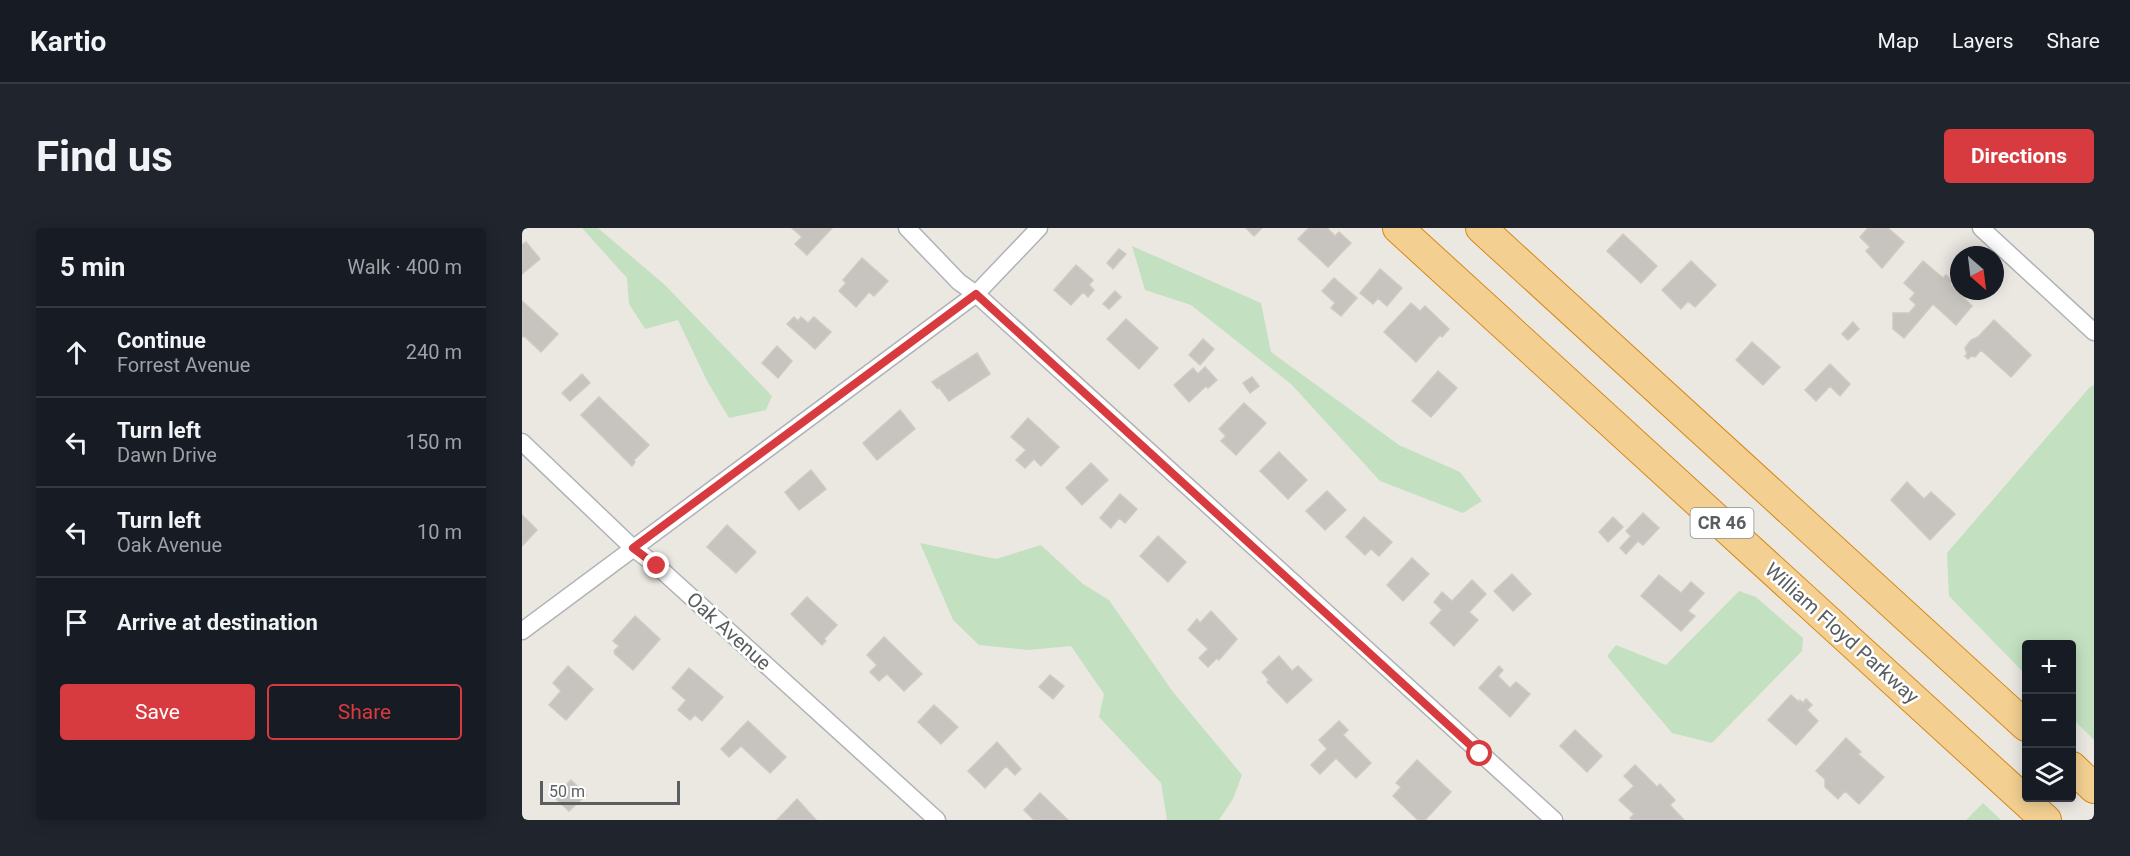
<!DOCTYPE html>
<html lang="en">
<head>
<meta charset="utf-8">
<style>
  :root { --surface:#171b24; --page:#20242c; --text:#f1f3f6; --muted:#9ea1a6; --line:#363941; --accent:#d83b3f }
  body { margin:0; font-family:Roboto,sans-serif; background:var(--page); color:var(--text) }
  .controls { position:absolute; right:18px; bottom:18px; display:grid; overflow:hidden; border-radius:6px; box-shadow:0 3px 15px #0003 }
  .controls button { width:54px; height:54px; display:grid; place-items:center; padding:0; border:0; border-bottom:2px solid var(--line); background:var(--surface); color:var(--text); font:30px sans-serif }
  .compass { position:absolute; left:1428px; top:18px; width:54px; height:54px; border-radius:50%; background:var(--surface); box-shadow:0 3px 15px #0003; rotate:152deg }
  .scale { position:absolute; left:18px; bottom:15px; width:140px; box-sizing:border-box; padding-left:6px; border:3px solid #5a5e61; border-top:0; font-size:16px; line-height:21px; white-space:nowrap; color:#5a5e61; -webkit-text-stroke:4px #fff; paint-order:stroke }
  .stop { position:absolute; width:18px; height:18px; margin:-14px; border:4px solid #d83b3f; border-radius:50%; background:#fff }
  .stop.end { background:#d83b3f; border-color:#fff; box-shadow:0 2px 6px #0008 }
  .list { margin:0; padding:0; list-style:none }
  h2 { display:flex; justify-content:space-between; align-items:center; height:78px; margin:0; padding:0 24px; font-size:26px }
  h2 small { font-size:20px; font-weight:400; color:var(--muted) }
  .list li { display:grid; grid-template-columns:39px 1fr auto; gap:18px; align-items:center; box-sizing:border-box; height:90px; padding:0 24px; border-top:2px solid var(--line) }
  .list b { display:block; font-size:22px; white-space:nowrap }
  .list p { margin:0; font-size:20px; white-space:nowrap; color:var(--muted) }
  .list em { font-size:20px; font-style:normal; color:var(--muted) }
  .actions { display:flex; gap:12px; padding:18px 24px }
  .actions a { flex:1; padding:14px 0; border:2px solid var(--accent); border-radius:6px; text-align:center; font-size:21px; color:var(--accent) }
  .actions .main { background:var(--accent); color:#fff }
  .icon { flex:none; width:33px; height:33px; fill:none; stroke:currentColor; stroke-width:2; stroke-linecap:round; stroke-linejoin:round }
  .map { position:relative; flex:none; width:1572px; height:592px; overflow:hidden; border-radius:6px }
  header { display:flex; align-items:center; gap:36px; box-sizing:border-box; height:84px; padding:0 30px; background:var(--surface); border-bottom:2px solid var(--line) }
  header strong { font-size:28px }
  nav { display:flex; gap:33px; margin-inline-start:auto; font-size:21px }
  .intro { display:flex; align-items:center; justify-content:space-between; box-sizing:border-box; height:144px; padding:0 36px }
  h1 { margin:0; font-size:42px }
  .button { padding:15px 27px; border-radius:6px; background:var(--accent); color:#fff; font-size:21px; font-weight:700 }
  main { display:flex; gap:36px; padding:0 36px }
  aside { flex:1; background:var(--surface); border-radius:6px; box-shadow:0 3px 15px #0003 }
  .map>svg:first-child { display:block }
  .green { fill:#c3e1c0 }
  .building { fill:#c7c3be; stroke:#cfc9c1; stroke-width:1.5 }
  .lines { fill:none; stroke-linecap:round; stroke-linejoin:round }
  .street-casing { stroke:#afb3b6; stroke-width:19 }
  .highway-casing { stroke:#d98714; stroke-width:32 }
  .street { stroke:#fff; stroke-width:16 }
  .highway { stroke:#f3d091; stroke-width:30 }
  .route { stroke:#d83b3f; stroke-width:8 }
  .labels { text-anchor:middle; stroke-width:5; stroke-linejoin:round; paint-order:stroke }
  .shield { fill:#fff; stroke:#8c8e90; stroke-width:1.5 }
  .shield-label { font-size:18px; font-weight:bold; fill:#5a5e61 }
  .street-label { font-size:20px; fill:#5a5e61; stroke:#fff }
</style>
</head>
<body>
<header>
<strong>Kartio</strong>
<nav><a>Map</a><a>Layers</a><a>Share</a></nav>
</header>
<div class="intro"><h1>Find us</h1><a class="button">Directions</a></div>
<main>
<aside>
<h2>5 min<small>Walk · 400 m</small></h2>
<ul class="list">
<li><svg class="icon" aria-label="ahead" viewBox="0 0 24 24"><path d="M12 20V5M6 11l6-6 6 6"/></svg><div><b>Continue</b><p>Forrest Avenue</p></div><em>240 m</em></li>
<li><svg class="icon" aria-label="left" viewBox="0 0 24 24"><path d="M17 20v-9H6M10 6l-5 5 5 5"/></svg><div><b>Turn left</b><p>Dawn Drive</p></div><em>150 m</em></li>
<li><svg class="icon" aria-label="left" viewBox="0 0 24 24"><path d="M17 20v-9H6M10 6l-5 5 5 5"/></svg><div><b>Turn left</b><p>Oak Avenue</p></div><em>10 m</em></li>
<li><svg class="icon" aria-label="arrive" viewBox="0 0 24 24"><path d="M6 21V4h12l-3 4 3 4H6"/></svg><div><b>Arrive at destination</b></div></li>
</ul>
<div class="actions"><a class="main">Save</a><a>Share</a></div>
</aside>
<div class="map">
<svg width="1572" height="592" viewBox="0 0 1572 592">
  <rect width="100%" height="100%" fill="#ebe8e2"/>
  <path class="green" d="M 60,0 L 76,0 L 143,57 L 250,168 L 244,182 L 207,190 L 185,153 L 156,92 L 123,101 L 107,76 L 105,50 Z
    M 610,18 L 739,75 L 749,124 L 877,217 L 938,244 L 960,273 L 941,285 L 858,253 L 769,156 L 669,77 L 623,62 Z
    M 1572,157 L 1572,512 L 1550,490 L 1550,416 L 1504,416 L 1504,447 L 1427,368 L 1425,325 L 1567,160 Z
    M 398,315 L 474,331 L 519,317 L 561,356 L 587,372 L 651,464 L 720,547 L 711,571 L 697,592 L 645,592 L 639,555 L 577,489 L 582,466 L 549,418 L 507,422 L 457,417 L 431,392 Z
    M 1217,363 L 1234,369 L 1281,410 L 1280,423 L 1190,515 L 1150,505 L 1085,428 L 1094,417 L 1144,437 Z
    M 1461,575 L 1479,592 L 1444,592 Z"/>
  <path class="building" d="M 270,0 L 310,0 L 285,27 L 273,16 L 280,9 Z
    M 724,0 L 740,0 L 732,8 Z
    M 787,0 L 805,0 L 813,8 L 817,4 L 829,15 L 806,39 L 776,11 Z
    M 1346,0 L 1366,0 L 1382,14 L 1360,40 L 1344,23 L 1348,19 L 1338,9 Z
    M 1101,6 L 1135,38 L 1119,55 L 1085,23 Z
    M 4,14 L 18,31 L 0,46 L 0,17 Z
    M 597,21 L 604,26 L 591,41 L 585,35 Z
    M 340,30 L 366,53 L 352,68 L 347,64 L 334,79 L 317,63 L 324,55 L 321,52 Z
    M 1169,33 L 1194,57 L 1173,79 L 1166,73 L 1159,81 L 1140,62 Z
    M 1401,33 L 1421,50 L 1424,47 L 1431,53 L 1428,56 L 1450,78 L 1434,97 L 1411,76 L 1382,110 L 1371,101 L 1371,85 L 1387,85 L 1394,77 L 1388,71 L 1393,65 L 1382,55 Z
    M 554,37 L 571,52 L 567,57 L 572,62 L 566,69 L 561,64 L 549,77 L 532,62 Z
    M 858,41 L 880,60 L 865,78 L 856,70 L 851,76 L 838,65 Z
    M 812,50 L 835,70 L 819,88 L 809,80 L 813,75 L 800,63 Z
    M 593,63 L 599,69 L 587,81 L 581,76 Z
    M 0,73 L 36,106 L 19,124 L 2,108 L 0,109 Z
    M 889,75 L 898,83 L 903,78 L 927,101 L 920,109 L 918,107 L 894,134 L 862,104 Z
    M 272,89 L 276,93 L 279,89 L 286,95 L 292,89 L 309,104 L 293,121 L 265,96 Z
    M 604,91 L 636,120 L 617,141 L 585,111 Z
    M 1472,92 L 1509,127 L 1489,149 L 1459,122 L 1453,129 L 1449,128 L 1446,131 L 1443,128 L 1445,126 L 1443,120 L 1449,112 L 1456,109 Z
    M 1331,94 L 1337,101 L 1326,112 L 1320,106 Z
    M 681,111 L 692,121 L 678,137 L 667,127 Z
    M 1230,114 L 1258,139 L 1241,157 L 1214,132 Z
    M 255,118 L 270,133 L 256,150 L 240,135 Z
    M 455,125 L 468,146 L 427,173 L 417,159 L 415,160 L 410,154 Z
    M 1308,136 L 1328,156 L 1318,168 L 1308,158 L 1294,173 L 1283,162 Z
    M 683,139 L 695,152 L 686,160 L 684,158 L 667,174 L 652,157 L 671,140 L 676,146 Z
    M 916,143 L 935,160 L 909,189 L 890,173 Z
    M 60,146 L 68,155 L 48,173 L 40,165 Z
    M 730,149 L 737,158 L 728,165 L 721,155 Z
    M 77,169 L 127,217 L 112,232 L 113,234 L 110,238 L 59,187 Z
    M 722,175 L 744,195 L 714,227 L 699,213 L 704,208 L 697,201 Z
    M 378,182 L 393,201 L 355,232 L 341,215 Z
    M 506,190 L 537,219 L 519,238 L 512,231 L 503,240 L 494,232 L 504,222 L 489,209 Z
    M 757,224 L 785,252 L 766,271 L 738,243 Z
    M 569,235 L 586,252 L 560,277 L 544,260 Z
    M 289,242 L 304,261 L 277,282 L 263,264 Z
    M 1385,254 L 1402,271 L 1409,264 L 1433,286 L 1408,312 L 1369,272 Z
    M 805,263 L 824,282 L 803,302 L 784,283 Z
    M 598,266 L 615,281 L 603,295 L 597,290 L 589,300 L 578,290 Z
    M 1121,285 L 1137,300 L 1121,317 L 1116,313 L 1104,326 L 1098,320 L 1109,308 L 1104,303 Z
    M 0,287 L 15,302 L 0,318 Z
    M 842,289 L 870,314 L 857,328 L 849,321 L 843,327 L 824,309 Z
    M 1091,289 L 1101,299 L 1086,314 L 1077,304 Z
    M 205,297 L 234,324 L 214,345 L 185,319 Z
    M 636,308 L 664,334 L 646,354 L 618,328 Z
    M 890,330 L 907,346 L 881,373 L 865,357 Z
    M 990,346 L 1009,366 L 991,383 L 972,363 Z
    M 1137,347 L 1159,365 L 1169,354 L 1182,365 L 1166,383 L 1173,388 L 1159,403 L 1119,368 Z
    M 950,352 L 964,366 L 947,384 L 956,392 L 932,418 L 908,395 L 920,382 L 912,374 L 920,364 L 930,373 Z
    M 285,369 L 315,397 L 302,411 L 304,413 L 300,417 L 269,386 Z
    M 689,383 L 715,411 L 697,432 L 695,430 L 686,439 L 677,430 L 686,421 L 666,402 L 675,391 L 678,395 Z
    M 113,388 L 138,411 L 111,442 L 93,426 L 92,423 L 97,418 L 91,413 Z
    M 362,409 L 400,446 L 382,463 L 365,446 L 357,453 L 348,444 L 355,437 L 345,427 Z
    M 757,428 L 770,443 L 776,438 L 790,452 L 765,475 L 745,454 L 747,452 L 740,444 Z
    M 46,438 L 71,461 L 44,492 L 27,477 L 39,463 L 31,455 Z
    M 977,438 L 981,442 L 976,448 L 988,460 L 994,454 L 1008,466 L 988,489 L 957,460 Z
    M 167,440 L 201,469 L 180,493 L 173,487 L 168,492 L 156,482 L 164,472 L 150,460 Z
    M 528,447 L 542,458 L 531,471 L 517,459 Z
    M 1269,467 L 1277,474 L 1278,472 L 1281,475 L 1284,471 L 1290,477 L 1285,482 L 1296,493 L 1274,517 L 1246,492 Z
    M 412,477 L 436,499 L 419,516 L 396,494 Z
    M 226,493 L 264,529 L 248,545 L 219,518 L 207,529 L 199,521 Z
    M 817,493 L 826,502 L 821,507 L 849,535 L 834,550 L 814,530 L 798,546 L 789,537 L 805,521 L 797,512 Z
    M 1053,502 L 1080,528 L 1065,544 L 1038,518 Z
    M 1324,510 L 1339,524 L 1336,526 L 1362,549 L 1337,576 L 1323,563 L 1316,571 L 1303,559 L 1303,551 L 1294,543 Z
    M 475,514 L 499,541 L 493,547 L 484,538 L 463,560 L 446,543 Z
    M 895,532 L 929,564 L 903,592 L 896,592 L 871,568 L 879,559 L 874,555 Z
    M 1113,537 L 1135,559 L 1138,556 L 1153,572 L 1148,577 L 1162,592 L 1110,592 L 1108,590 L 1112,586 L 1097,572 L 1112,558 L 1102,548 Z
    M 49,552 L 64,567 L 47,583 L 32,569 Z
    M 518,565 L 546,592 L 512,592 L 502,582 Z
    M 275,571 L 294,592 L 255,592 Z"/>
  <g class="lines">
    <g class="street-casing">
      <path id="street" d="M 385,0 L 437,54 L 454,66 L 485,94 L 1032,592
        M 1459,0 L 1572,104
        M 0,214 L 111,320 L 135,338 L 415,592
        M 0,403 L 454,66 L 517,0"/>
    </g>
    <g class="highway-casing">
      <path id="highway" d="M 876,0 L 1524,592
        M 959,0 L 1504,498
        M 1550,539 L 1572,560"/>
    </g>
    <use href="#street" class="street"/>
    <use href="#highway" class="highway"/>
  </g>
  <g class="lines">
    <path class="route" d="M 135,338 L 111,320 L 454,66 L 958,526"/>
  </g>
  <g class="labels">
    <rect class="shield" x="1168.5" y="280" width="63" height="30" rx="4.5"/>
    <g class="shield-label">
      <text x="1200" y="301">CR 46</text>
    </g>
    <g class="street-label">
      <text transform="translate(207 403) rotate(42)" y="7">Oak Avenue</text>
      <text transform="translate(1320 405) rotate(42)" y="7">William Floyd Parkway</text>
    </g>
  </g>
</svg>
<div class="controls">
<button>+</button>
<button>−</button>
<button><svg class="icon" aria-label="layers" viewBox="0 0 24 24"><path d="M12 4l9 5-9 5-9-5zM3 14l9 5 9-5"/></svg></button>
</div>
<svg class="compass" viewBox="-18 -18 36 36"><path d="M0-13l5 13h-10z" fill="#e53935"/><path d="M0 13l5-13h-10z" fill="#9ea1a6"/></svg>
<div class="scale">50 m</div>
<div class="stop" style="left:958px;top:526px"></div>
<div class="stop end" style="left:135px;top:338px"></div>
</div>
</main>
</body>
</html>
